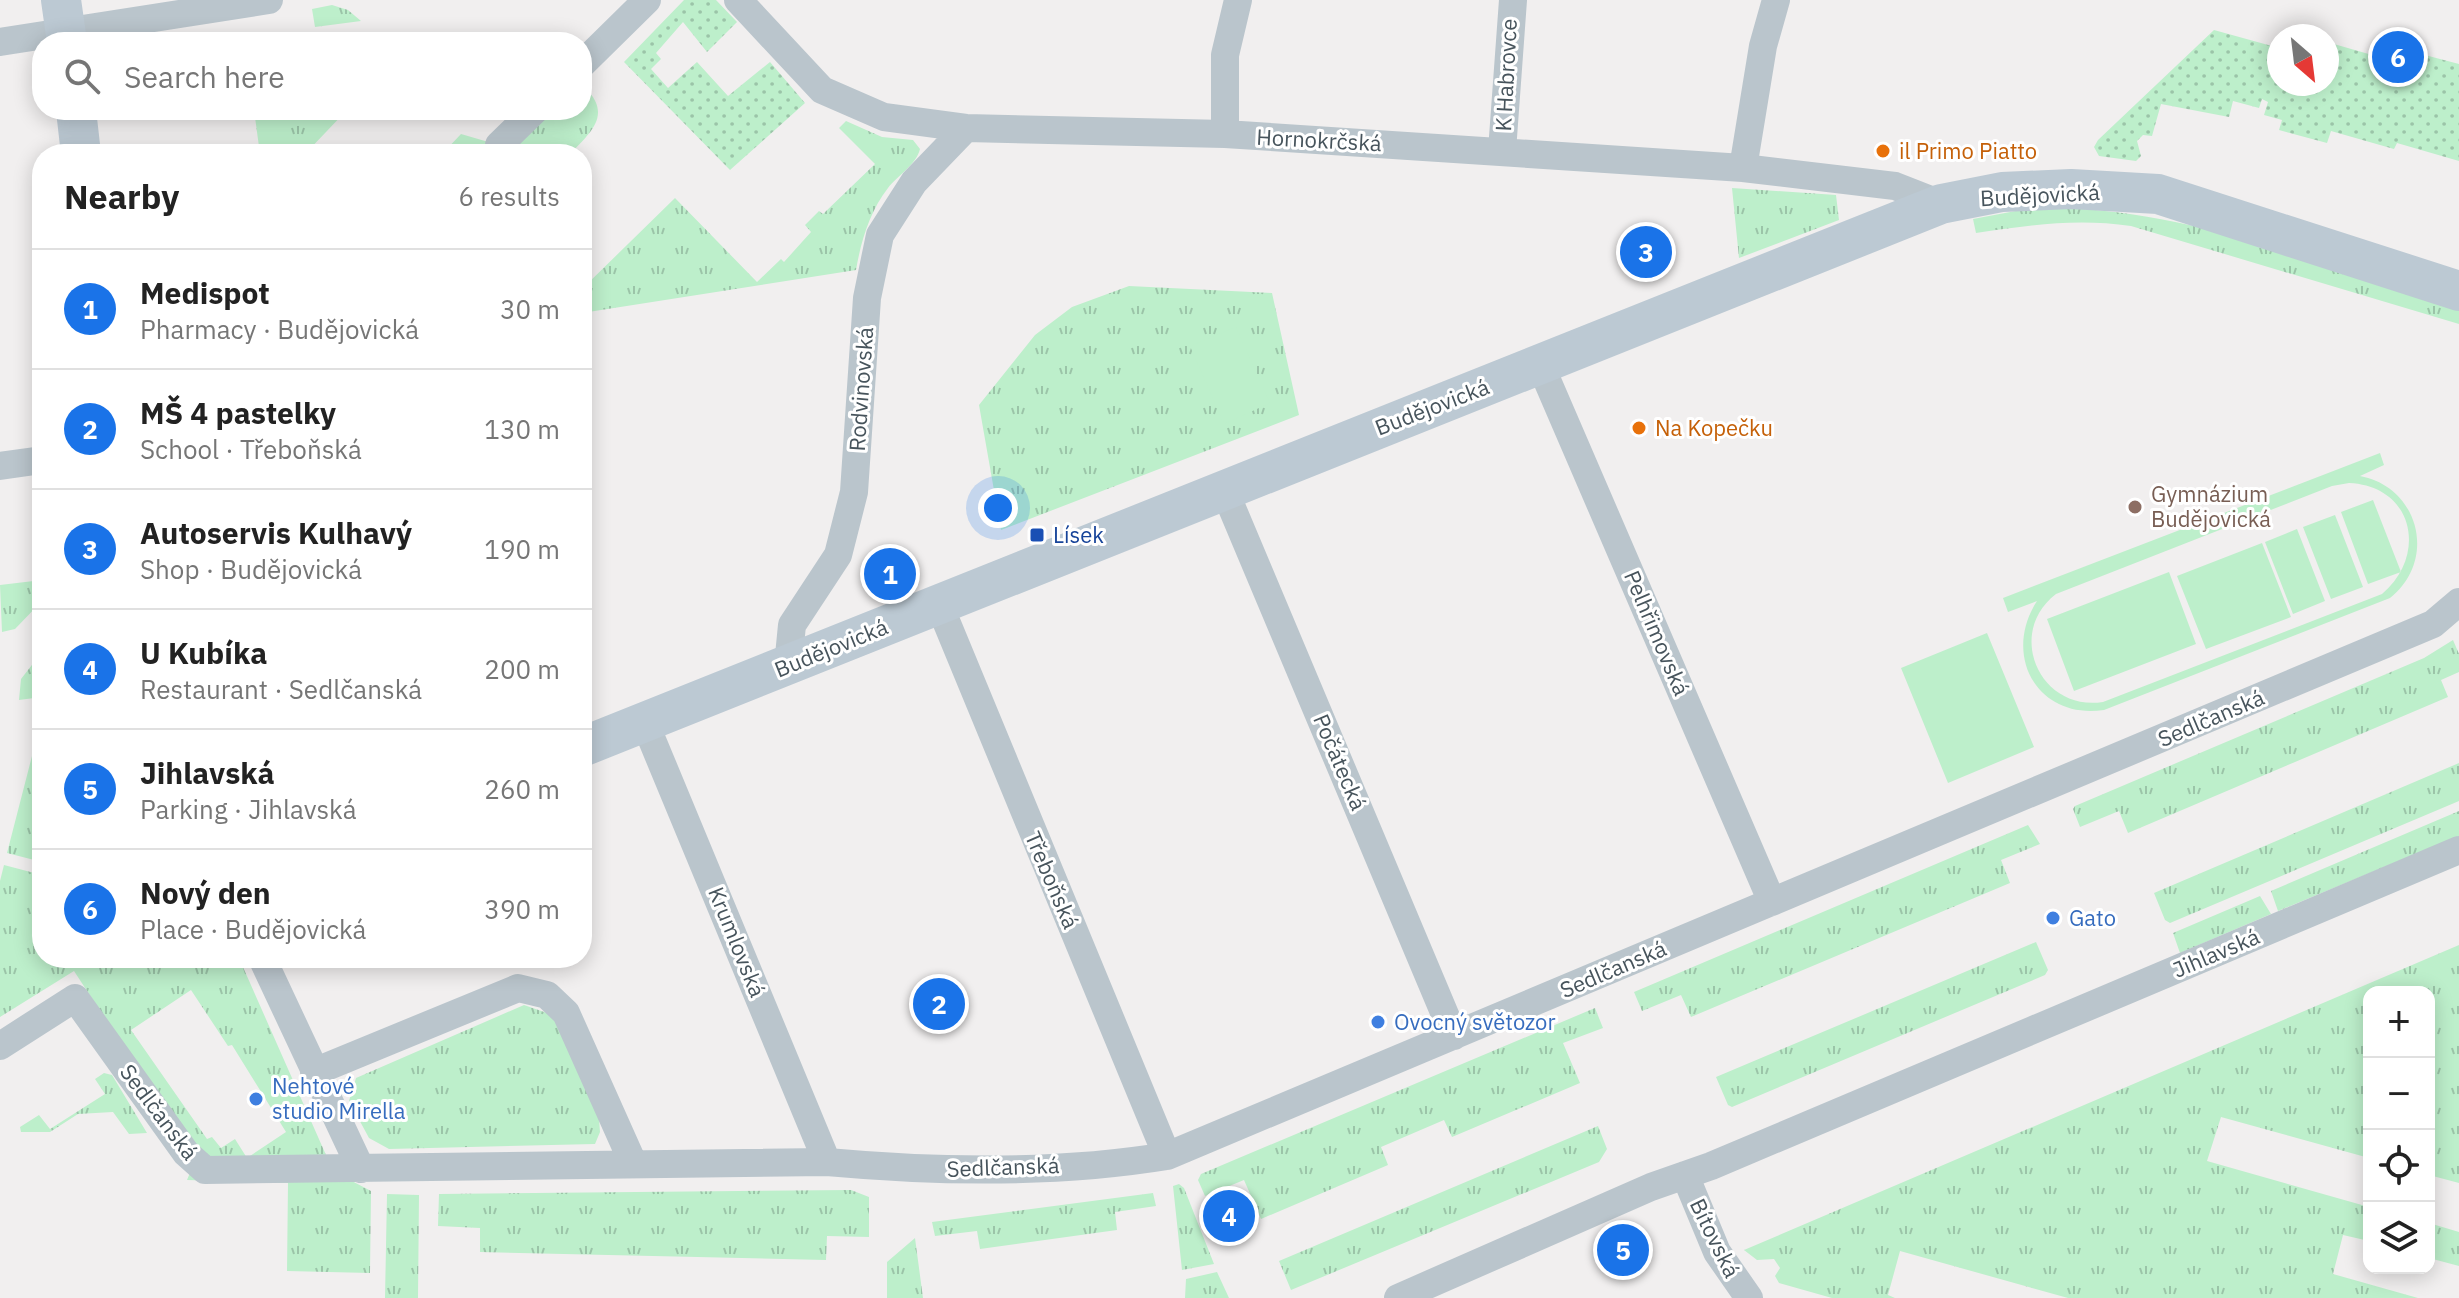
<!DOCTYPE html>
<html lang="en">
<head>
<meta charset="utf-8">
<style>
  :root { --surface:#fff; --page:#f6f6f6; --text:#222; --muted:#767676; --line:#e0e0e0; --accent:#1a73e8 }
  body { margin:0; font-family:"IBM Plex Sans",sans-serif; background:var(--page); color:var(--text) }
  .controls { position:absolute; right:24px; bottom:24px; display:grid; overflow:hidden; border-radius:16px; box-shadow:0 4px 20px #0003 }
  .controls button { width:72px; height:72px; display:grid; place-items:center; padding:0; border:0; border-bottom:2px solid var(--line); background:var(--surface); color:var(--text); font:40px sans-serif }
  .compass { position:absolute; left:2267px; top:24px; width:72px; height:72px; border-radius:50%; background:var(--surface); box-shadow:0 4px 20px #0003; rotate:152deg }
  .you { position:absolute; left:998px; top:508px; width:28px; height:28px; margin:-20px; border:6px solid #fff; border-radius:50%; background:#1a73e8; box-shadow:0 0 0 12px #1a73e833 }
  .badge { display:grid; place-items:center; width:52px; height:52px; border-radius:50%; background:var(--accent); color:#fff; font-size:26px; font-weight:700 }
  .pin { position:absolute; translate:-50% -50%; border:4px solid #fff; box-shadow:0 2px 8px #0006 }
  .list { margin:0; padding:0; list-style:none }
  h2 { display:flex; justify-content:space-between; align-items:center; height:104px; margin:0; padding:0 32px; font-size:34px }
  h2 small { font-size:26px; font-weight:400; color:var(--muted) }
  .list li { display:grid; grid-template-columns:52px 1fr auto; gap:24px; align-items:center; box-sizing:border-box; height:120px; padding:0 32px; border-top:2px solid var(--line) }
  .list b { display:block; font-size:30px; white-space:nowrap }
  .list p { margin:0; font-size:26px; white-space:nowrap; color:var(--muted) }
  .list em { font-size:26px; font-style:normal; color:var(--muted) }
  .icon { flex:none; width:44px; height:44px; fill:none; stroke:currentColor; stroke-width:2; stroke-linecap:round; stroke-linejoin:round }
  .map { position:relative; flex:none; width:2459px; height:1298px; overflow:hidden }
  .search { position:absolute; background:var(--surface); box-shadow:0 4px 20px #0003; left:32px; top:32px; width:560px; height:88px; display:flex; align-items:center; gap:20px; box-sizing:border-box; padding:0 28px; border-radius:32px; color:var(--muted); font-size:30px }
  .panel { position:absolute; background:var(--surface); box-shadow:0 4px 20px #0003; left:32px; top:144px; width:560px; height:824px; border-radius:32px }
  .map>svg:first-child { display:block }
  .grass { fill:url(#grass-tufts); fill-rule:evenodd }
  .garden { fill:url(#garden-dots) }
  .pitch { fill:#bdefcb; fill-rule:evenodd }
  .lines { fill:none; stroke-linecap:round; stroke-linejoin:round }
  .street { stroke:#bac5cc; stroke-width:28 }
  .secondary { stroke:#bcc9d3; stroke-width:40 }
  .food-dot { fill:#e8710a; stroke:#fff; stroke-width:3 }
  .education-dot { fill:#8d6e63; stroke:#fff; stroke-width:3 }
  .transit-dot { fill:#1a4fb4; stroke:#fff; stroke-width:3 }
  .shop-dot { fill:#3f7fe0; stroke:#fff; stroke-width:3 }
  .labels { text-anchor:middle; stroke-width:6; stroke-linejoin:round; paint-order:stroke }
  .street-label { font-size:22px; fill:#47545c; stroke:#fff }
  .food-label { font-size:22px; fill:#c56008; stroke:#fff; text-anchor:start }
  .education-label { font-size:22px; fill:#785e54; stroke:#fff; text-anchor:start }
  .transit-label { font-size:22px; fill:#164399; stroke:#fff; text-anchor:start }
  .shop-label { font-size:22px; fill:#366cbe; stroke:#fff; text-anchor:start }
</style>
</head>
<body>
<div class="map">
<svg width="2459" height="1298" viewBox="0 0 2459 1298">
  <defs>
    <pattern id="grass-tufts" width="24" height="20" patternUnits="userSpaceOnUse" patternTransform="scale(2)"><rect width="24" height="20" fill="#bdefcb"/><path d="M3 7l-1-3M5 7V3M7 7l1-3M15 17l-1-3M17 17v-4M19 17l1-3" fill="none" stroke="#9bc4a8"/></pattern>
    <pattern id="garden-dots" width="8" height="8" patternUnits="userSpaceOnUse" patternTransform="scale(2)"><rect width="8" height="8" fill="#bdefcb"/><path d="M2 2h.1M6 6h.1" fill="none" stroke="#9bc4a8" stroke-width="1.8" stroke-linecap="round"/></pattern>
  </defs>
  <rect width="100%" height="100%" fill="#f1efef"/>
  <path class="grass" d="M 332,5 L 348,10 L 361,21 L 315,27 L 312,9 Z
    M 582,91 L 589,92 C 611,117 588,135 570,154 L 442,154 L 461,134 L 509,148 L 551,110 L 582,110 Z
    M 254,110 L 347,110 L 305,154 L 260,154 Z
    M 846,121 L 882,137 L 913,140 L 920,149 C 916,165 898,175 888,188 C 870,211 861,241 856,270 L 582,313 L 582,289 L 675,198 L 757,282 L 781,259 L 784,262 L 811,232 L 805,225 L 819,211 L 823,214 L 875,164 L 839,128 Z
    M 1732,188 L 1836,195 L 1839,220 L 1739,258 Z
    M 2063,208 C 2195,212 2332,267 2459,305 L 2459,324 L 2131,226 C 2077,218 2029,225 1976,233 L 1973,219 L 2021,210 Z
    M 1129,286 L 1272,293 L 1299,415 L 1001,530 L 979,405 L 1035,335 L 1072,307 Z
    M 42,580 L 42,601 L 15,629 L 2,632 L 0,585 Z
    M 2453,640 L 2459,654 L 2459,672 L 2441,680 L 2448,697 L 2128,833 L 2119,811 L 2080,827 L 2073,809 L 2075,806 L 2424,658 Z
    M 42,652 L 42,697 L 19,700 L 21,679 Z
    M 42,754 L 42,862 L 7,853 L 32,756 Z
    M 2459,763 L 2459,801 L 2170,923 L 2165,920 L 2154,893 Z
    M 2459,811 L 2459,836 L 2278,911 L 2271,891 Z
    M 2028,825 L 2040,844 L 2001,860 L 2010,883 L 1691,1017 L 1681,995 L 1642,1011 L 1634,992 Z
    M 4,865 L 42,875 L 42,958 L 239,958 L 326,1155 L 348,1179 L 371,1191 L 370,1273 L 287,1271 L 288,1183 L 187,1180 L 196,1158 L 74,971 L 0,1017 L 0,881 ZM 191,990 L 228,1046 L 232,1045 L 286,1132 L 247,1158 L 235,1139 L 221,1148 L 212,1137 L 207,1139 L 131,1030 Z
    M 2260,896 L 2271,914 L 2180,953 L 2173,933 Z
    M 2036,942 L 2048,970 L 2045,975 L 1732,1107 L 1728,1105 L 1716,1077 Z
    M 2459,945 L 2459,1183 L 2429,1175 L 2429,992 L 2369,992 L 2369,1158 L 2221,1117 L 2207,1161 L 2369,1207 L 2369,1241 L 2343,1235 L 2333,1274 L 2418,1298 L 2068,1298 L 1900,1251 L 1888,1295 L 1895,1298 L 1832,1298 L 1779,1283 L 1775,1276 L 1780,1268 L 1774,1259 L 1757,1260 L 1744,1250 Z
    M 524,1005 L 550,1014 L 558,1025 L 599,1119 L 600,1132 L 595,1144 L 389,1149 L 369,1138 L 349,1101 L 356,1078 Z
    M 1595,1008 L 1603,1028 L 1563,1043 L 1580,1083 L 1452,1137 L 1444,1120 L 1381,1147 L 1388,1165 L 1261,1219 L 1244,1180 L 1205,1196 L 1198,1180 L 1201,1174 Z
    M 104,1073 L 112,1075 L 147,1133 L 129,1134 L 113,1112 L 78,1114 L 50,1132 L 21,1132 L 20,1127 L 39,1115 L 50,1129 L 105,1094 L 95,1079 Z
    M 1598,1126 L 1607,1149 L 1599,1162 L 1291,1290 L 1279,1261 Z
    M 1179,1184 L 1184,1188 L 1214,1264 L 1182,1270 L 1173,1186 Z
    M 851,1190 L 869,1197 L 869,1237 L 827,1236 L 826,1260 L 480,1252 L 480,1228 L 438,1226 L 439,1194 Z
    M 1153,1193 L 1156,1206 L 1115,1212 L 1117,1230 L 980,1249 L 977,1231 L 935,1236 L 932,1222 Z
    M 387,1194 L 419,1195 L 418,1298 L 385,1298 Z
    M 2429,1223 L 2459,1232 L 2459,1266 L 2429,1258 Z
    M 915,1238 L 923,1298 L 887,1298 L 887,1262 Z
    M 1217,1272 L 1229,1298 L 1185,1298 L 1186,1279 Z"/>
  <path class="garden" d="M 684,0 L 716,0 L 737,22 L 707,52 L 683,22 L 656,53 L 661,59 L 651,69 L 668,88 L 697,62 L 728,96 L 770,62 L 805,103 L 730,170 L 624,62 Z
    M 2214,30 L 2279,48 L 2279,84 L 2327,84 L 2327,42 L 2379,57 L 2383,44 L 2459,64 L 2459,161 L 2397,143 L 2394,149 L 2331,131 L 2327,143 L 2279,130 L 2282,120 L 2264,115 L 2268,102 L 2262,99 L 2259,108 L 2233,101 L 2229,117 L 2161,104 L 2152,136 L 2143,135 L 2137,141 L 2141,156 L 2136,161 L 2099,156 L 2094,147 L 2098,140 Z"/>
  <path class="pitch" d="M 1236,327 L 1270,403 L 1224,424 L 1190,346 Z
    M 2380,453 L 2384,465 L 2360,476 C 2419,487 2438,560 2390,598 L 2104,710 C 2037,720 2002,655 2037,601 L 2008,612 L 2003,598 ZM 2349,483 C 2414,486 2428,555 2382,594 L 2103,702 C 2040,712 2005,633 2056,594 L 2332,486 Z
    M 2373,500 L 2401,572 L 2368,584 L 2341,512 Z
    M 2335,515 L 2363,587 L 2331,599 L 2303,527 Z
    M 2297,529 L 2325,601 L 2293,614 L 2265,542 Z
    M 2262,543 L 2291,617 L 2206,649 L 2177,576 Z
    M 2169,572 L 2196,644 L 2074,691 L 2047,619 Z
    M 1987,633 L 2034,747 L 1948,783 L 1901,668 Z"/>
  <g class="lines">
    <path class="street" d="M 738,0 L 822,90 L 884,117 L 966,128 L 1225,134 L 1743,168 L 1895,186 L 1941,204
      M 0,42 L 269,0
      M 582,64 L 647,0
      M 1225,134 L 1225,55 L 1238,0
      M 499,145 L 535,110
      M 1502,151 L 1513,0
      M 1743,168 L 1763,46 L 1776,0
      M 1540,364 L 1772,902
      M 0,466 L 42,460
      M 1224,489 L 1454,1036
      M 939,604 L 1167,1156
      M 788,666 L 792,625 L 838,555 L 854,492 L 867,298 L 880,235 L 914,182 L 966,128
      M 645,723 L 827,1162
      M 262,958 L 361,1169
      M 0,1046 L 75,998 L 186,1153 L 205,1170 L 827,1162 C 937,1172 1057,1174 1167,1156 L 2433,624 L 2459,602
      M 314,1072 L 518,988 L 547,995 L 566,1013 L 633,1163
      M 1685,1175 L 1717,1252 L 1749,1298
      M 1398,1298 L 1651,1187 L 1711,1166 L 2459,850"/>
    <path class="secondary" d="M 61,0 L 67,42
      M 76,110 L 81,154
      M 582,747 L 1941,204 L 2002,192 L 2071,189 L 2158,194 L 2459,291"/>
  </g>
  <g class="food-dot">
    <circle cx="1883" cy="151" r="8"/>
    <circle cx="1639" cy="428" r="8"/>
  </g>
  <circle class="education-dot" cx="2135" cy="507" r="8"/>
  <rect class="transit-dot" x="1029" y="527" width="16" height="16" rx="4"/>
  <g class="shop-dot">
    <circle cx="2053" cy="918" r="8"/>
    <circle cx="1378" cy="1022" r="8"/>
    <circle cx="256" cy="1099" r="8"/>
  </g>
  <g class="labels">
    <g class="street-label">
      <text transform="translate(1506 75) rotate(-87)" y="8">K Habrovce</text>
      <text transform="translate(1319 140) rotate(3)" y="8">Hornokrčská</text>
      <text transform="translate(2040 195) rotate(-3)" y="8">Budějovická</text>
      <text transform="translate(861 389) rotate(-86)" y="8">Rodvinovská</text>
      <text transform="translate(1432 407) rotate(-21)" y="8">Budějovická</text>
      <text transform="translate(1657 633) rotate(67)" y="8">Pelhřimovská</text>
      <text transform="translate(831 648) rotate(-22)" y="8">Budějovická</text>
      <text transform="translate(2211 718) rotate(-23)" y="8">Sedlčanská</text>
      <text transform="translate(1340 762) rotate(67)" y="8">Počátecká</text>
      <text transform="translate(1052 880) rotate(67)" y="8">Třeboňská</text>
      <text transform="translate(737 942) rotate(68)" y="8">Krumlovská</text>
      <text transform="translate(2216 953) rotate(-23)" y="8">Jihlavská</text>
      <text transform="translate(1613 969) rotate(-23)" y="8">Sedlčanská</text>
      <text transform="translate(159 1112) rotate(53)" y="8">Sedlčanská</text>
      <text transform="translate(1003 1167) rotate(-2)" y="8">Sedlčanská</text>
      <text transform="translate(1715 1238) rotate(64)" y="8">Bítovská</text>
    </g>
    <g class="food-label">
      <text x="1899" y="159">il Primo Piatto</text>
      <text x="1655" y="436">Na Kopečku</text>
    </g>
    <g class="education-label">
      <text x="2151" y="502">Gymnázium<tspan x="2151" dy="25">Budějovická</tspan></text>
    </g>
    <g class="transit-label">
      <text x="1053" y="543">Lísek</text>
    </g>
    <g class="shop-label">
      <text x="2069" y="926">Gato</text>
      <text x="1394" y="1030">Ovocný světozor</text>
      <text x="272" y="1094">Nehtové<tspan x="272" dy="25">studio Mirella</tspan></text>
    </g>
  </g>
</svg>
<div class="controls">
<button>+</button>
<button>−</button>
<button><svg class="icon" aria-label="locate" viewBox="0 0 24 24"><circle cx="12" cy="12" r="6"/><path d="M12 2v4M12 18v4M2 12h4M18 12h4"/></svg></button>
<button><svg class="icon" aria-label="layers" viewBox="0 0 24 24"><path d="M12 4l9 5-9 5-9-5zM3 14l9 5 9-5"/></svg></button>
</div>
<svg class="compass" viewBox="-18 -18 36 36"><path d="M0-13l5 13h-10z" fill="#e53935"/><path d="M0 13l5-13h-10z" fill="#767676"/></svg>
<div class="you"></div>
<div class="pin badge" style="left:890px;top:574px">1</div>
<div class="pin badge" style="left:939px;top:1004px">2</div>
<div class="pin badge" style="left:1646px;top:252px">3</div>
<div class="pin badge" style="left:1229px;top:1216px">4</div>
<div class="pin badge" style="left:1623px;top:1250px">5</div>
<div class="pin badge" style="left:2398px;top:57px">6</div>
<div class="search"><svg class="icon" aria-label="search" viewBox="0 0 24 24"><circle cx="10" cy="10" r="6"/><path d="M15 15l6 6"/></svg>Search here</div>
<section class="panel">
<h2>Nearby<small>6 results</small></h2>
<ul class="list">
<li><span class="badge">1</span><div><b>Medispot</b><p>Pharmacy · Budějovická</p></div><em>30 m</em></li>
<li><span class="badge">2</span><div><b>MŠ 4 pastelky</b><p>School · Třeboňská</p></div><em>130 m</em></li>
<li><span class="badge">3</span><div><b>Autoservis Kulhavý</b><p>Shop · Budějovická</p></div><em>190 m</em></li>
<li><span class="badge">4</span><div><b>U Kubíka</b><p>Restaurant · Sedlčanská</p></div><em>200 m</em></li>
<li><span class="badge">5</span><div><b>Jihlavská</b><p>Parking · Jihlavská</p></div><em>260 m</em></li>
<li><span class="badge">6</span><div><b>Nový den</b><p>Place · Budějovická</p></div><em>390 m</em></li>
</ul>
</section>
</div>
</body>
</html>
